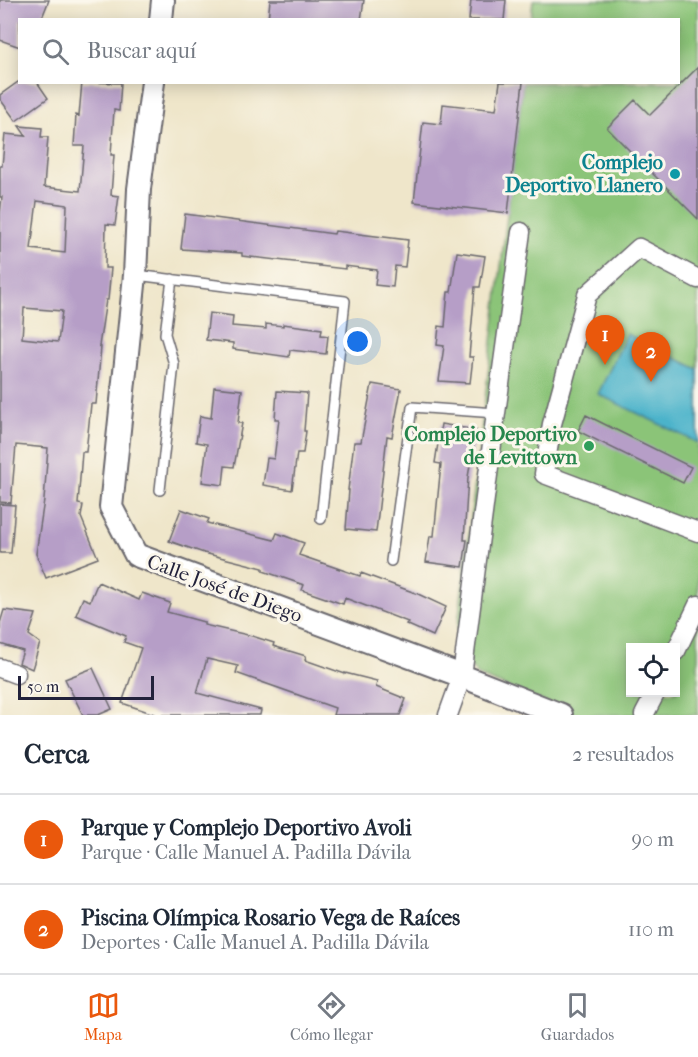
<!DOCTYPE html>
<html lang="es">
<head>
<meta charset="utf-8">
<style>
  :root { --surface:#fff; --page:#f6f6f7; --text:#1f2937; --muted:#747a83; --line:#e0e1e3; --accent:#ea580c }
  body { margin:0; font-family:"IM FELL French Canon",serif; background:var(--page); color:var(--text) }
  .controls { position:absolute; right:18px; bottom:18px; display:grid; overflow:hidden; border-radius:0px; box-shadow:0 3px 15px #0003 }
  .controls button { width:54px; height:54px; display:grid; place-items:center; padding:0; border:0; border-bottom:2px solid var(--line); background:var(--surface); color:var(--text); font:30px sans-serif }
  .scale { position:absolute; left:18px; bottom:15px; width:136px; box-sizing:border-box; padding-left:6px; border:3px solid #22223b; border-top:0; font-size:16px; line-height:21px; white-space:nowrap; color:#22223b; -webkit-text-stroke:4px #fbf7ec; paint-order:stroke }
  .you { position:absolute; left:358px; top:342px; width:21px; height:21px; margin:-15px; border:4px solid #fff; border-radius:50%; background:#1a73e8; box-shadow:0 0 0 9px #1a73e833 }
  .badge { display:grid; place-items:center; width:39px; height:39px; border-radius:50%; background:var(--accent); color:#fff; font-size:20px; font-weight:700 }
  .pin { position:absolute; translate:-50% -50px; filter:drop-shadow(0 2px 3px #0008) }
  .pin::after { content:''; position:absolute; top:32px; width:21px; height:18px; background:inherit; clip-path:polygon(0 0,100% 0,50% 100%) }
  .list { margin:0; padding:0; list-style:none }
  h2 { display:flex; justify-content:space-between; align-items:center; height:78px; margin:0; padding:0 24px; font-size:26px }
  h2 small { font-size:20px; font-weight:400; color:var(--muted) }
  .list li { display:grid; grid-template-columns:39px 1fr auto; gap:18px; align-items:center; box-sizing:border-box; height:90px; padding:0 24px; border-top:2px solid var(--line) }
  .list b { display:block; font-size:22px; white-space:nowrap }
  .list p { margin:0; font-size:20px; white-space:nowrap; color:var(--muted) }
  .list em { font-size:20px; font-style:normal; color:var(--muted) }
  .icon { flex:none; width:33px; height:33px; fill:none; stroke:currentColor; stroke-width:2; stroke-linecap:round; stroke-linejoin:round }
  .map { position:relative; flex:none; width:698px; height:715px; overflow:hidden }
  .search { position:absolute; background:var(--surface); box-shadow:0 3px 15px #0003; left:18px; right:18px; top:18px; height:66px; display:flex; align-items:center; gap:15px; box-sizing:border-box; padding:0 21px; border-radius:0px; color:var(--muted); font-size:22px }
  .sheet { height:258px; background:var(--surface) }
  nav { display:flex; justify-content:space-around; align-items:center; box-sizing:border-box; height:84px; border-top:2px solid var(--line); background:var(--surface); font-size:16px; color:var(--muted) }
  nav a { display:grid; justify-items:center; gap:3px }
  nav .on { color:var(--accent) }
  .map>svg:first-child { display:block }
  .green { fill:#8bc478; stroke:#56735a; stroke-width:1.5; fill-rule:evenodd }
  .water { fill:#4bb3ca; stroke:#366a82; stroke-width:1.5 }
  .building { fill:#b69ec7; fill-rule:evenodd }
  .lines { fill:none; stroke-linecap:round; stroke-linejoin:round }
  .service-casing { stroke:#6a676d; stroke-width:12 }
  .minor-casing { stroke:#6a676d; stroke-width:21 }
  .tertiary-casing { stroke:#6a676d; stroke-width:26 }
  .service { stroke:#fff; stroke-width:9 }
  .minor { stroke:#fff; stroke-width:18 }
  .tertiary { stroke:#fff; stroke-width:22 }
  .culture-dot { fill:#0f9aa8; stroke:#fbf7ec; stroke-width:2 }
  .leisure-dot { fill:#2e9e5b; stroke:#fbf7ec; stroke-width:2 }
  .labels { text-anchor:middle; stroke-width:6; stroke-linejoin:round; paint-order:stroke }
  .culture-label { font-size:20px; font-weight:bold; fill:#0d838f; stroke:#fbf7ec; text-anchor:end }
  .leisure-label { font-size:20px; font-weight:bold; fill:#27864d; stroke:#fbf7ec; text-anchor:end }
  .street-label { font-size:20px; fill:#22223b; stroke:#fbf7ec }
</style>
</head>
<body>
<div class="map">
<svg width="698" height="715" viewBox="0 0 698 715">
  <rect width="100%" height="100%" fill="#fbf7ec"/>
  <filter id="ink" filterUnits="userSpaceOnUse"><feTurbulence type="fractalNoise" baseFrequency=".0167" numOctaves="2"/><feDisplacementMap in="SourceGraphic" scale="12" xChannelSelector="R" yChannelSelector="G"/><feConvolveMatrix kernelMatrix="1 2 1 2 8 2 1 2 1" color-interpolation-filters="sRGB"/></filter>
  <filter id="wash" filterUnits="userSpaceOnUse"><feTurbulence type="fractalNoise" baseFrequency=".008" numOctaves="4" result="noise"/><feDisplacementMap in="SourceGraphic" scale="24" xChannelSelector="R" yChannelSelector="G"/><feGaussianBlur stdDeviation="1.35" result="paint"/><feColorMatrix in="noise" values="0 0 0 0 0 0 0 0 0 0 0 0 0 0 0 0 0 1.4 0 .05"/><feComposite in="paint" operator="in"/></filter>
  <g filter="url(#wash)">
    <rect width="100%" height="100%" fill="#efe6ca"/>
    <path class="green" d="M 533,0 L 698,0 L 698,715 L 577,715 L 479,676 L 459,653 L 456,641 L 523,83 L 678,82 L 678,20 L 531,19 ZM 630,648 L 676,648 L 676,692 L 630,692 Z"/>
    <path class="water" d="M 627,334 L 698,369 L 698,443 L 598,394 Z"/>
    <g id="blocks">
      <path class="building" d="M 0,0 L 49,0 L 41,20 L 20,20 L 20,47 L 0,40 Z
        M 270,0 L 364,0 L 361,20 L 268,20 Z
        M 471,0 L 506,0 L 504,20 L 469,20 Z
        M 698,67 L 698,219 L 607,128 L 635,100 L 650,115 Z
        M 18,82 L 37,82 L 48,98 L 16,121 L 0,99 L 0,95 Z
        M 82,82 L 121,83 L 119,111 L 114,110 L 111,155 L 114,155 L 111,195 L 119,196 L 115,225 L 106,224 L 105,268 L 111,268 L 108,300 L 106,300 L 99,346 L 101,347 L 96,404 L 91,404 L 86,452 L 82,452 L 78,504 L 83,505 L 81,517 L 98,558 L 46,578 L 36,554 L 44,500 L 48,448 L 16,445 L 11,503 L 0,502 L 0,214 L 2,197 L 0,197 L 0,166 L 2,166 L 5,134 L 26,136 L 19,126 L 42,128 L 41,137 L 48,137 L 44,187 L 80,191 L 84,146 L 74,146 L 76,115 L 79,116 ZM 37,201 L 67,205 L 65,253 L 31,249 ZM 24,308 L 62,311 L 58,342 L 22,338 Z
        M 500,82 L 523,82 L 508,213 L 414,202 L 423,122 L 441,124 L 443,104 L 496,110 Z
        M 185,214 L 334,234 L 335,231 L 408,240 L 405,267 L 395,266 L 393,287 L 375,285 L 377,270 L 345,266 L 345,269 L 319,266 L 320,265 L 242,256 L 242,253 L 181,249 Z
        M 457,252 L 485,256 L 480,287 L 475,287 L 469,357 L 473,357 L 470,383 L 439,381 L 444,346 L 437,345 L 439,326 L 445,327 L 448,292 L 451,292 Z
        M 209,313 L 233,316 L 232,326 L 266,329 L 266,324 L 283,326 L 283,324 L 322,329 L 321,335 L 328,336 L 326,354 L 290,350 L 289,357 L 233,349 L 233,343 L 206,340 Z
        M 372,384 L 401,389 L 392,437 L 387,436 L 376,532 L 346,529 L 349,490 L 348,490 L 354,442 L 361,442 Z
        M 214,387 L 242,390 L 238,423 L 242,423 L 234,467 L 225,466 L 223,485 L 202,482 L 207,444 L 196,442 L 200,416 L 211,418 Z
        M 277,391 L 307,393 L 304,431 L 306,431 L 303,453 L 297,453 L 292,490 L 263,485 L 267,458 L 274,459 L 279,419 L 275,419 Z
        M 586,415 L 691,467 L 683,483 L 578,431 Z
        M 441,424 L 476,430 L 468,477 L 464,540 L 467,540 L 463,567 L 426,562 L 430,536 L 434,536 L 441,464 L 435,463 Z
        M 0,504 L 15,505 L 11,553 L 0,553 Z
        M 181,509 L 209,519 L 207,523 L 274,540 L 277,533 L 304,543 L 299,555 L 360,576 L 361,573 L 418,594 L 446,607 L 433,636 L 406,624 L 408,622 L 345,598 L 343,604 L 302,590 L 304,585 L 263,571 L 263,568 L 204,553 L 169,541 Z
        M 98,582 L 139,600 L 142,593 L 170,603 L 167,612 L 204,622 L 204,625 L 252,636 L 274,643 L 273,646 L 306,656 L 305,660 L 345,674 L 345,673 L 377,681 L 376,687 L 406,699 L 400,715 L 333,715 L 335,708 L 236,673 L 238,666 L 207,659 L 197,693 L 261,710 L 260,715 L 157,715 L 122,703 L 141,648 L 124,642 L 126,636 L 76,615 L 83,598 L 90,601 Z
        M 4,610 L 36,614 L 29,635 L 40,643 L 32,669 L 19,663 L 23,651 L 0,644 L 0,623 Z
        M 93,668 L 112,709 L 98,715 L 83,715 L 65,679 Z"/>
    </g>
  </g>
  <g filter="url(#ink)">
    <use href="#blocks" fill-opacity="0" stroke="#6a676d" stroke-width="1.5"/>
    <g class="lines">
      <g class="service-casing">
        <path id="service" d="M 136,275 L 345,301 L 321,519
          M 160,490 L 174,364 L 165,334 L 172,279
          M 391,561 L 412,407 L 496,413"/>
      </g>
      <g class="minor-casing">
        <path id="minor" d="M 698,279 L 639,248 L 587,295 L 552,424 L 544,474 L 698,532
          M 676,651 L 698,605
          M 0,668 L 16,674
          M 448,715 L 462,676 L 496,413 L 521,232
          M 644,715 L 656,692"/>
      </g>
      <g class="tertiary-casing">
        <path id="tertiary" d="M 161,20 L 163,0
          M 153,82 L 139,189 L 135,275 L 111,507 L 136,555 L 462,676 L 561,715"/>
      </g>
      <use href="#service" class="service"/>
      <use href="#minor" class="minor"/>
      <use href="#tertiary" class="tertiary"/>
    </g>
  </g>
  <circle class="culture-dot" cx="675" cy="174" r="6"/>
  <circle class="leisure-dot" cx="589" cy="446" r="6"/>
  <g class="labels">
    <g class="culture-label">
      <text x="663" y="169">Complejo<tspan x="663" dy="23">Deportivo Llanero</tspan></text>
    </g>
    <g class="leisure-label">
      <text x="577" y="441">Complejo Deportivo<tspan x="577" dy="23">de Levittown</tspan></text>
    </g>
    <g class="street-label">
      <text transform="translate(225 588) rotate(20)" y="7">Calle José de Diego</text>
    </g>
  </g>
</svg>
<div class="controls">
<button><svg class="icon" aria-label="locate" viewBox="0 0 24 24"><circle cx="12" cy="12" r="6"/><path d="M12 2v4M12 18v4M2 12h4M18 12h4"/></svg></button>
</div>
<div class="scale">50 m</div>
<div class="you"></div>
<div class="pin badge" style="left:605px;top:365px">1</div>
<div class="pin badge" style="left:651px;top:382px">2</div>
<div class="search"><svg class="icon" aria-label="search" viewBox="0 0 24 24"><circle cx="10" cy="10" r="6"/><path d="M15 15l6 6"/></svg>Buscar aquí</div>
</div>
<section class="sheet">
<h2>Cerca<small>2 resultados</small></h2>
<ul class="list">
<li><span class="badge">1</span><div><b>Parque y Complejo Deportivo Avoli</b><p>Parque · Calle Manuel A. Padilla Dávila</p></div><em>90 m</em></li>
<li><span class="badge">2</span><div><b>Piscina Olímpica Rosario Vega de Raíces</b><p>Deportes · Calle Manuel A. Padilla Dávila</p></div><em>110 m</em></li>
</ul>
</section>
<nav>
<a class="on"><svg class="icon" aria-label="map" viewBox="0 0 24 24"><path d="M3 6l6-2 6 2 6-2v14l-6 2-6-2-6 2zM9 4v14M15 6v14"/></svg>Mapa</a>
<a><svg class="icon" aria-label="directions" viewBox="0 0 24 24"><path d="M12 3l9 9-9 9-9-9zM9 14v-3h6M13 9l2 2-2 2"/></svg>Cómo llegar</a>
<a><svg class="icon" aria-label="saved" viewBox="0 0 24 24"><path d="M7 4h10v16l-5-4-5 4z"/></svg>Guardados</a>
</nav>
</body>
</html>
